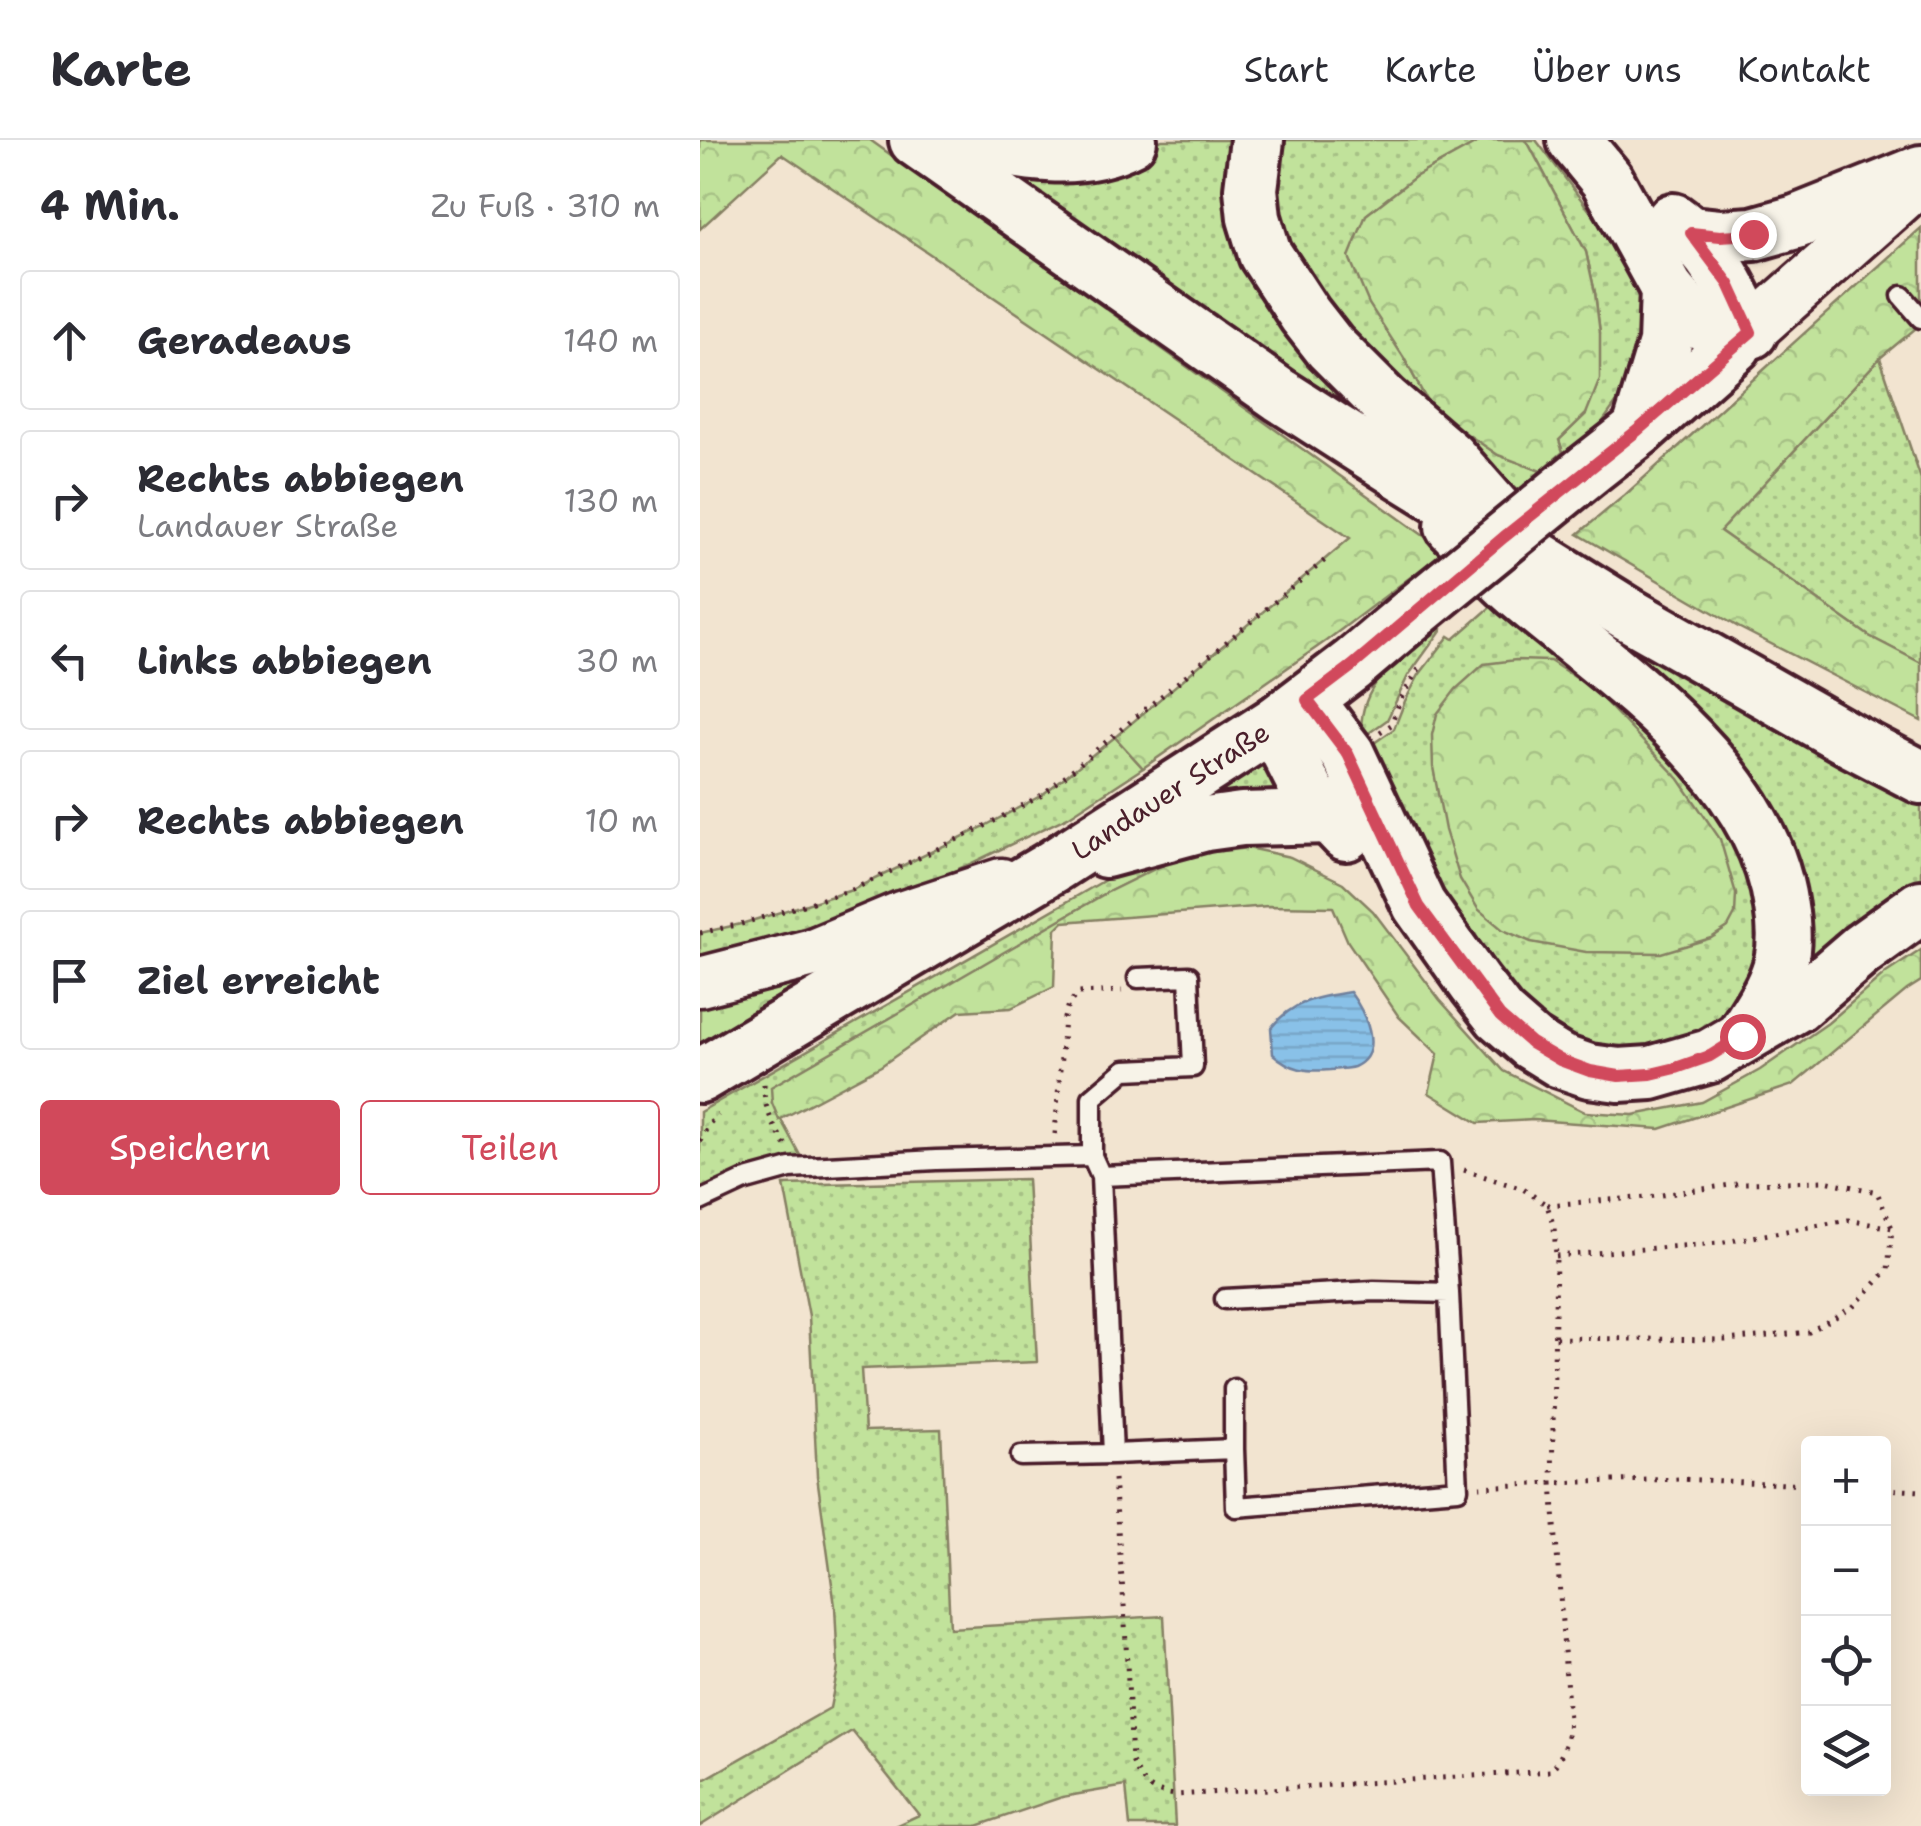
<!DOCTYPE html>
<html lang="de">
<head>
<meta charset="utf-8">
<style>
  :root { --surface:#fff; --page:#f2f2f3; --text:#2b2b33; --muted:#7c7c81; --line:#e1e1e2; --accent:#d1495b }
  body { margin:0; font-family:"Shantell Sans",sans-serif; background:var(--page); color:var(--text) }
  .controls { position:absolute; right:30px; bottom:30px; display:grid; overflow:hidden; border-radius:10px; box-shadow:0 10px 40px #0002 }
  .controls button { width:90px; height:90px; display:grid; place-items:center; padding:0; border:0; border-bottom:2px solid var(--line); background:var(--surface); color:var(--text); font:50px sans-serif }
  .stop { position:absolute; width:30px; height:30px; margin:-22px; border:8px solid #d1495b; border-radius:50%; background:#fff }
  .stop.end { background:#d1495b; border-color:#fff; box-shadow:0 2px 10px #0008 }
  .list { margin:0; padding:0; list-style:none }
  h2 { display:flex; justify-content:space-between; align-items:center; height:130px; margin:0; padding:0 40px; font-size:42px }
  h2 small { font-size:32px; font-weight:400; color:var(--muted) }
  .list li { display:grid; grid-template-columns:65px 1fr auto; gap:30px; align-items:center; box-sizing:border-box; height:140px; margin:0 20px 20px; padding:0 20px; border:2px solid var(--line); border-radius:10px }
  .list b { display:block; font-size:38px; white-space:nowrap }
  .list p { margin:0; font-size:32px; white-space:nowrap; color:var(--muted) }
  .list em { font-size:32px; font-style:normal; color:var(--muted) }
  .actions { display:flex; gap:20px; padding:30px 40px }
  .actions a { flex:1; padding:22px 0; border:2px solid var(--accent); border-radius:10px; text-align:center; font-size:35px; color:var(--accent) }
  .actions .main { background:var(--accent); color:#fff }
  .icon { flex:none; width:55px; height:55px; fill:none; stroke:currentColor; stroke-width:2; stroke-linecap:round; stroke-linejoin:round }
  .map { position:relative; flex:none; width:1221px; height:1686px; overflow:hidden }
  header { display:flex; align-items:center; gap:60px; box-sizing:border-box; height:140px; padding:0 50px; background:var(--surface); border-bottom:2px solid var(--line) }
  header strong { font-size:48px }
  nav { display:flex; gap:55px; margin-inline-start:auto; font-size:35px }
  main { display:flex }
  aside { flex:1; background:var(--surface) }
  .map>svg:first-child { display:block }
  .grass { fill:url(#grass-dots); stroke:#868063; stroke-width:2.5 }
  .forest { fill:url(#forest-crowns); stroke:#868063; stroke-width:2.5 }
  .water { fill:url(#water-rules); stroke:#70809c; stroke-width:2.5 }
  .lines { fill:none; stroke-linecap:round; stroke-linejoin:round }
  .lane-casing { stroke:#4a1f2b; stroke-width:25 }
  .secondary-casing { stroke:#4a1f2b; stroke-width:55 }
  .primary-casing { stroke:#4a1f2b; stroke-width:60 }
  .path { stroke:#4a1f2b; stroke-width:5; stroke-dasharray:2.5 8; stroke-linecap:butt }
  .lane { stroke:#f7f3e8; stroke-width:18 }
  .secondary { stroke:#f7f3e8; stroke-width:48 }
  .primary { stroke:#f7f3e8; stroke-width:52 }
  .primary-bridge-casing { stroke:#4a1f2b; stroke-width:60; stroke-linecap:butt }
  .primary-bridge { stroke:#f7f3e8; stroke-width:52 }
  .route { stroke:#d1495b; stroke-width:12 }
  .labels { text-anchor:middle; stroke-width:8; stroke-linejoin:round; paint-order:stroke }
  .street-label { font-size:28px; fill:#4a1f2b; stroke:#f7f3e8 }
</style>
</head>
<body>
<header>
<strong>Karte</strong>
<nav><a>Start</a><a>Karte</a><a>Über uns</a><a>Kontakt</a></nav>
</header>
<main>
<aside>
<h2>4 Min.<small>Zu Fuß · 310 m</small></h2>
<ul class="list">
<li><svg class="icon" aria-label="ahead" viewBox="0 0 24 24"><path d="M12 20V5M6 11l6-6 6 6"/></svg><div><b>Geradeaus</b></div><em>140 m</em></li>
<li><svg class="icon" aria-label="right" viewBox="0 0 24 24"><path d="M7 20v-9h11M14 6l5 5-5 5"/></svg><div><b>Rechts abbiegen</b><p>Landauer Straße</p></div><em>130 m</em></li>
<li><svg class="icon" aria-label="left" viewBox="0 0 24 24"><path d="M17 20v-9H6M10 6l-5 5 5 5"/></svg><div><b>Links abbiegen</b></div><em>30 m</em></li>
<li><svg class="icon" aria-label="right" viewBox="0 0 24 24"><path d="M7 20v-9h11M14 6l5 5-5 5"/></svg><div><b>Rechts abbiegen</b></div><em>10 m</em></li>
<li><svg class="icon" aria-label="arrive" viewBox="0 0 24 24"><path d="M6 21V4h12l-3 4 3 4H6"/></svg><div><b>Ziel erreicht</b></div></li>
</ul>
<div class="actions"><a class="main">Speichern</a><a>Teilen</a></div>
</aside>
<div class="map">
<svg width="1221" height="1686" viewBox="0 0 1221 1686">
  <defs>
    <pattern id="grass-dots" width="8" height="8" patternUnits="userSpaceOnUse" patternTransform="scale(2.5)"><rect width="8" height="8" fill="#c1e29b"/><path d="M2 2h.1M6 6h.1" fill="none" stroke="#a7c186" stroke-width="1.8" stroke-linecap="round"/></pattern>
    <pattern id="forest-crowns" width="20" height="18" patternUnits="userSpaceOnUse" patternTransform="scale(2.5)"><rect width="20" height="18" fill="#c1e29b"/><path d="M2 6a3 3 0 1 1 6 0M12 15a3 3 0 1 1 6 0" fill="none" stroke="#a7c186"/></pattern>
    <pattern id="water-rules" width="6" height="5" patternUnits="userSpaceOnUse" patternTransform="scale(2.5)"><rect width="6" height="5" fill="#89c1e8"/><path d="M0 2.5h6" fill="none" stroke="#78a5c7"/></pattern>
  </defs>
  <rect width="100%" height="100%" fill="#f2e4d0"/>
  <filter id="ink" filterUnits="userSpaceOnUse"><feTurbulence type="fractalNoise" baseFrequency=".01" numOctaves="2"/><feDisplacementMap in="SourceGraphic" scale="20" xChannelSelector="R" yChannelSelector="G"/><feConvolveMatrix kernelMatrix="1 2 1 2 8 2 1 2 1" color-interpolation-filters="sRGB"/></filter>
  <g filter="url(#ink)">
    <path class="grass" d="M 462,0 L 540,0 L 534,18 L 732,330 L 285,20 L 431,16 Z
      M 573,0 L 782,0 L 715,37 L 666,75 L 704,218 L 732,270 L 798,315 L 841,331 L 819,350 L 750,299 L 608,156 L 565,37 Z
      M 824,0 L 836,0 L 915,104 L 935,137 L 944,180 L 930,237 L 919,259 L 901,284 L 870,318 L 863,312 L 859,300 L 886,274 L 900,193 L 895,153 L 886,112 L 828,3 Z
      M 1180,218 L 1221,339 L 1221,523 L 1169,496 L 1020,391 Z
      M 844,447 L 1221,656 L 1221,748 L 1097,847 L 1093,745 Z
      M 801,458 L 924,558 L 1044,697 L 1068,805 L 1029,878 L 1002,893 L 951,908 L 922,910 L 870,900 L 824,869 L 759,784 L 667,608 L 694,589 L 705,561 L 719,535 L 749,496 L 754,499 Z
      M 740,487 L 742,489 L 708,536 L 687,580 L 662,598 C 655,544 702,515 740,487 Z
      M 415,597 L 443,628 L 368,677 L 270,724 L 169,768 L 0,819 L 0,793 L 41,784 L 152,750 L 283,687 L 342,655 Z
      M 570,618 L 589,647 L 534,655 L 494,671 Z
      M 549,695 L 548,708 L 504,713 L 469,722 L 406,753 L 265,836 L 72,963 L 102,1019 L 0,1052 L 0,972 L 405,740 L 443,721 Z
      M 327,1039 L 337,1222 L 161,1229 L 165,1291 L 241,1289 L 250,1488 L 464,1476 L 475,1686 L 430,1686 L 426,1646 L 362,1657 L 277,1686 L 195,1686 L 219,1675 L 152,1591 L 0,1686 L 0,1642 L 130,1568 L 138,1528 L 135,1466 L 117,1336 L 109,1176 L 84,1045 Z"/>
    <path class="forest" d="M 0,0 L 170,0 L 745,411 L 626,501 L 443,628 L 415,597 L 650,398 L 82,14 L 0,89 Z
      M 782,0 L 824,0 L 828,3 L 886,112 L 895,153 L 900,193 L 900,239 L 886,274 L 859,300 L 863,312 L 841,331 L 798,315 L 732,270 L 704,218 L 669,164 L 649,117 L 666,75 L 715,37 Z
      M 1221,88 L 1221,184 L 1180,218 L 1020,391 L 1169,496 L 1221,523 L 1221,581 L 1040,488 L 878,394 L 925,355 Z
      M 816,520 L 850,521 L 893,549 L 979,639 L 1020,699 L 1036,754 L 1035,774 L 1028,787 L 1011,798 L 961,813 L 886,812 L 831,802 L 803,790 L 778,769 L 760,739 L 745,690 L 733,627 L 732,595 L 737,574 L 756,549 L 784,524 Z
      M 548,708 L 590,717 L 643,743 L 673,771 L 740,860 L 804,931 L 885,972 L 933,975 L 1002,962 L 1060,930 L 1128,883 L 1186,833 L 1221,810 L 1221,841 L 1207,850 L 1093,945 L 960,989 L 834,980 L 778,983 L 729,953 L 738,914 L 699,877 L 648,802 L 633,767 L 568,766 L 363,782 L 356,789 L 354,847 L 311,868 L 260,871 L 181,926 L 79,980 L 72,963 L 71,947 L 406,753 L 469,722 L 504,713 Z
      M 183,806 L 0,906 L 0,854 Z"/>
    <path class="water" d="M 650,852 C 664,871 686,913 654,927 C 647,929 637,929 630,930 C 607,932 591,930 573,914 L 571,888 C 592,861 618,857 650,852 Z"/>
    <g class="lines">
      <g class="lane-casing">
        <path id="lane" d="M 1202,156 L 1221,178
          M 392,1016 L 401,1036 L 740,1022 L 749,1153 L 758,1349 L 536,1367 L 534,1309
          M 0,1061 L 43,1041 L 90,1028 L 236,1020 L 392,1016 L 392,958 L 425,930 L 493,927 L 489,836 L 438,838
          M 525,1159 L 674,1151 L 749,1153
          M 413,1314 L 534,1309 L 534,1249
          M 321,1316 L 413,1314 L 401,1036"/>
      </g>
      <g class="secondary-casing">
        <path id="secondary" d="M 1035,205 L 1221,40
          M 0,842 L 113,813 L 204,775 L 301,743"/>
      </g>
      <g class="primary-casing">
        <g id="primary">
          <path d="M 216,0 L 580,255 L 700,332 L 928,474 L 1152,601 L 1221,637"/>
          <path d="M 271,0 C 320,16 382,25 430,0"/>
          <path d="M 557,0 L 551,49 L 554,78 L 565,114 L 605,175 L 630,207 L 684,261 L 749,317 L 801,376"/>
          <path d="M 874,0 L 907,40 L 967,149 L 987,172 L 1035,205 L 939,290 L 888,330"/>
          <path d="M 973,80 C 1012,107 1032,150 1051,192"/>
          <path d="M 991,93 L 1021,96 L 1053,94 L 1096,82 L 1221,32"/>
          <path d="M 939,289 L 965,203 L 967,149"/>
          <path d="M 752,386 C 774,408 794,432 817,452 C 915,536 1062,629 1081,767 C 1084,784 1085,804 1081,821 C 1075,848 1057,872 1043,895"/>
          <path d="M 607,560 L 648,614 L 719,765 L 775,844 L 800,876 L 831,903 L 860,921 L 889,931 L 919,935 L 951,933 L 1010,916 L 1097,865 L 1161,810 L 1221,767"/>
          <path d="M 577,582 L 584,605 L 610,656 L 646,694"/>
          <path d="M 406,711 L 506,684 L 542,679 L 632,677"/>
          <path id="s1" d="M 0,936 L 352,727 L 577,582 L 652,525 L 718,469"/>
        </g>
      </g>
      <path class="path" d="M 680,592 L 691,585 L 701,558 L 723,522
        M 0,793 L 41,784 L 152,750 L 283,687 L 342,655 L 630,416
        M 64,944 C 63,968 74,987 87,1007
        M 355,994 L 364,878 L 368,864 L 379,853 L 422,851
        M 0,1001 L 9,984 L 18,975
        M 764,1030 L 823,1049 L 847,1065 L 854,1087 L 856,1116 L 852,1343 L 980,1339 L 1108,1345
        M 847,1065 L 948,1057 L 1044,1043 L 1125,1041 L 1177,1052 L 1192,1088 L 1188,1130 L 1153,1167 L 1109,1192 L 1026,1200 L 853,1198
        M 856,1116 L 1019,1103 L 1148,1080 L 1192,1088
        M 414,1339 L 424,1465 L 432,1621 C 443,1645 449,1652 476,1655 L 851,1631 C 864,1615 867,1601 869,1580 L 852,1343 L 780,1347
        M 1184,1349 L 1221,1351"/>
      <use href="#lane" class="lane"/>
      <use href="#secondary" class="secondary"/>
      <use href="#primary" class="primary"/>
      <g class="primary-bridge-casing">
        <path id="primary-bridge" d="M 718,469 L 888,330"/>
      </g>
      <use href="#primary-bridge" class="primary-bridge"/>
    </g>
  </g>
  <g class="lines" filter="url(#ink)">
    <path class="route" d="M 1042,896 L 1010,916 L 976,928 L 951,934 L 919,936 L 890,931 L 860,920 L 831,903 L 800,876 L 719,766 L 648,614 L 607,560 L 652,526 L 804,397 L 938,290 L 1051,192 L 1029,144 L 991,93 L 1020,96 L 1053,94"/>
  </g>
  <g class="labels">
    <g class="street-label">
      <text dy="10" stroke="none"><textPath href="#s1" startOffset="550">Landauer Straße</textPath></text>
    </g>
  </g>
</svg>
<div class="controls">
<button>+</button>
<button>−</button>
<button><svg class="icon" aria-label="locate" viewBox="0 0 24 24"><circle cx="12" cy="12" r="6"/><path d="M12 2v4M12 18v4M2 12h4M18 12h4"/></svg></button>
<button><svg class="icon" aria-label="layers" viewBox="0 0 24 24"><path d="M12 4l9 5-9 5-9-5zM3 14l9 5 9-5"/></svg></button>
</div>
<div class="stop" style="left:1042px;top:896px"></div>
<div class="stop end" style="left:1053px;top:94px"></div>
</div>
</main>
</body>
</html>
